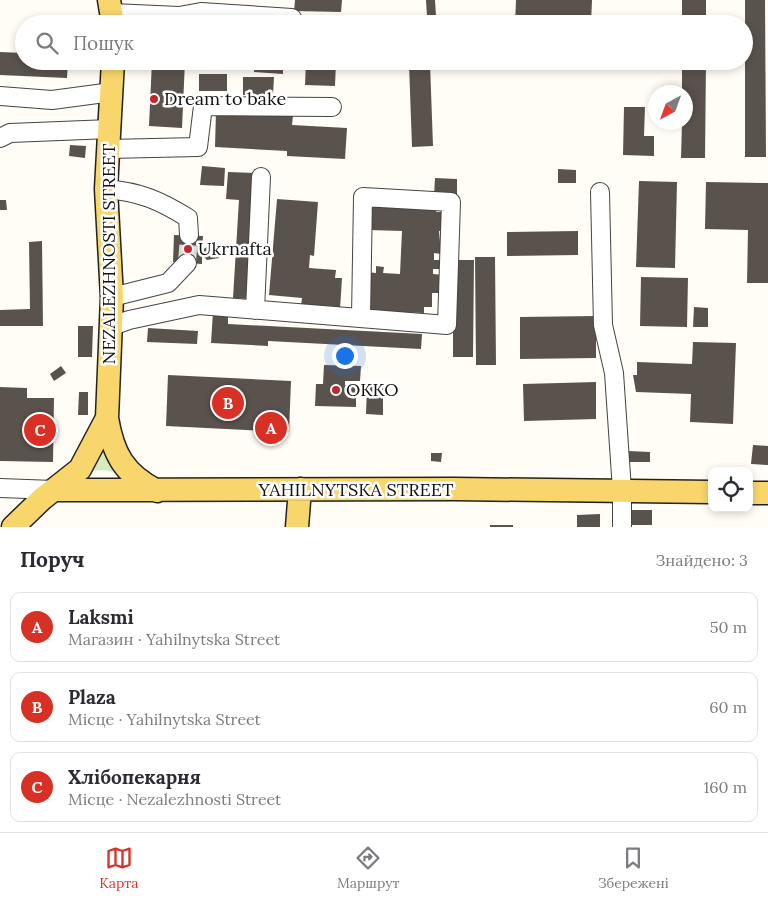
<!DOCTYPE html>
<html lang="uk">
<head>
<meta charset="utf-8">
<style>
  :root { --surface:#fff; --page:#f2f2f3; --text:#2b2b33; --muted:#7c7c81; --line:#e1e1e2; --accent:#d93025 }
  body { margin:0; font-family:Lora,serif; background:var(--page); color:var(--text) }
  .controls { position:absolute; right:15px; bottom:15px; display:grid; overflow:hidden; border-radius:10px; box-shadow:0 2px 8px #0003 }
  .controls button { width:45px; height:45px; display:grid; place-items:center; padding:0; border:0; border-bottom:1px solid var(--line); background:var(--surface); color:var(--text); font:25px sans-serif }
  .compass { position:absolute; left:648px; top:85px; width:45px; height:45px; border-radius:50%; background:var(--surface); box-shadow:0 2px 8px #0003; rotate:221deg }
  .you { position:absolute; left:344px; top:355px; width:18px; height:18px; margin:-12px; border:4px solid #fff; border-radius:50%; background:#1a73e8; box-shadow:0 0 0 8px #1a73e833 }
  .badge { display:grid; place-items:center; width:32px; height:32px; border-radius:50%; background:var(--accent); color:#fff; font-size:16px; font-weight:700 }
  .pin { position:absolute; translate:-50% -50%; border:2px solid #fff; box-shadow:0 1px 5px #0006 }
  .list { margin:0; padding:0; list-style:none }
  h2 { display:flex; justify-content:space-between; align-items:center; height:65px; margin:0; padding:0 20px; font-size:21px }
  h2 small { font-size:16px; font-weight:400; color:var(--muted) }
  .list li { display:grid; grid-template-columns:32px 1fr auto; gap:15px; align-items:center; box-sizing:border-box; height:70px; margin:0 10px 10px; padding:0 10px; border:1px solid var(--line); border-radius:10px }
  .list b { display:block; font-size:19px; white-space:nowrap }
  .list p { margin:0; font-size:16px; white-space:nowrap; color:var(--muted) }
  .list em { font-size:16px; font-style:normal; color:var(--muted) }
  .icon { flex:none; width:28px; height:28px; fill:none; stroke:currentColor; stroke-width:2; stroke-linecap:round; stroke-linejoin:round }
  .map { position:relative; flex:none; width:768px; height:527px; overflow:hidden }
  .search { position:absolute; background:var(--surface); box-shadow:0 2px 8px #0003; left:15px; right:15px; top:15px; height:55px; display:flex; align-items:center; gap:12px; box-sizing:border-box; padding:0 18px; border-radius:28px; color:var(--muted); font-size:19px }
  .sheet { height:305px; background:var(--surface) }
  nav { display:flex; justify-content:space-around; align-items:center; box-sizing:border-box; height:70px; border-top:1px solid var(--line); background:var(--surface); font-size:14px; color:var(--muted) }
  nav a { display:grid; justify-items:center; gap:2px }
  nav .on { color:var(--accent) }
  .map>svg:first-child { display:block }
  .green { fill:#d5ebbd }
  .building { fill:#5a524d }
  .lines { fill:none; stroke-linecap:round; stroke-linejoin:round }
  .minor-tunnel { stroke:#dbdad3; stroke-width:18; stroke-dasharray:18 9; stroke-linecap:butt }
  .minor-casing { stroke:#444; stroke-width:20 }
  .major-casing { stroke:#222; stroke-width:25 }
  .minor { stroke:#fff; stroke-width:18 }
  .major { stroke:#f9d66b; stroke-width:22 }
  .poi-dot { fill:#c4262e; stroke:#fff; stroke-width:2 }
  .labels { text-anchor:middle; stroke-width:5; stroke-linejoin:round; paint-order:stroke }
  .poi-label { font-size:18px; fill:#111; stroke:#fff; text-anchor:start }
  .street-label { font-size:18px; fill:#111; stroke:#fff }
</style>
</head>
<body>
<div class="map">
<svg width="768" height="527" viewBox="0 0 768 527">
  <rect width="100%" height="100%" fill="#fffdf5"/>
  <path class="green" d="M 103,445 L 115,472 L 103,470 L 90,471 Z"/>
  <path class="building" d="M 295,0 L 342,0 L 341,12 L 294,11 Z
    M 426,0 L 435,0 L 436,16 L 427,16 Z
    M 516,0 L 592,0 L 591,24 L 515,24 Z
    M 682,0 L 706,0 L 706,24 L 682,24 Z
    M 745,0 L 765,0 L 766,157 L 745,157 Z
    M 0,52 L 24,53 L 24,61 L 68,61 L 67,78 L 0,75 Z
    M 152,61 L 185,61 L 182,128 L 149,126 Z
    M 206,61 L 238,61 L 237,69 L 206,68 Z
    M 255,61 L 283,61 L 283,74 L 254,72 Z
    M 306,61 L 336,61 L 335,86 L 305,85 Z
    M 682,61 L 706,61 L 705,158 L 681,158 L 682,122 L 686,122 L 686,92 L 682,92 Z
    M 430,63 L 433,146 L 412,147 L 409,64 Z
    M 199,74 L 227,74 L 227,91 L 199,91 Z
    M 243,77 L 274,77 L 273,95 L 243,95 Z
    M 624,107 L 645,107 L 644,136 L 654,136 L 654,156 L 623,155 Z
    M 216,111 L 293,115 L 292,125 L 347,128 L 345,159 L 287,156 L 287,151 L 215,147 Z
    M 70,145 L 86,146 L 85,158 L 69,156 Z
    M 202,166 L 225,168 L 224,186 L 200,185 Z
    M 558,169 L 576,170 L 576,183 L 558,183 Z
    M 228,172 L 256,173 L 249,299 L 233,298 L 239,200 L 226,199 Z
    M 435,178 L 457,179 L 457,196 L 434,196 Z
    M 639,181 L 677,182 L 675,268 L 636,267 Z
    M 706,182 L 768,183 L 768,283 L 747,283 L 748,230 L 705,229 Z
    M 277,199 L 318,202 L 314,256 L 310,255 L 309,268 L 336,270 L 335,278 L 342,278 L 340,309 L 301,306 L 302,298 L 269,295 Z
    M 0,200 L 6,200 L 7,210 L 0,210 Z
    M 370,201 L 437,208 L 436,212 L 443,212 L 442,231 L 439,231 L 441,254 L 434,253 L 434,260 L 441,260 L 440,269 L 433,269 L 433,274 L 443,275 L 442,293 L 432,293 L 432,307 L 424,307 L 424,313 L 366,311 L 367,272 L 376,273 L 376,266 L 384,267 L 383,273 L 400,274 L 402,231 L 369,230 Z
    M 578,231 L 578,255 L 507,256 L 507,232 Z
    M 174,235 L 203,236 L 202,250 L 210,245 L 219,248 L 219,258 L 207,260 L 202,255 L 202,264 L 173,262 Z
    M 42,241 L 43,326 L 0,326 L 0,310 L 30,309 L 29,242 Z
    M 475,257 L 495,257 L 496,365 L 476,365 Z
    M 453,260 L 474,260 L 473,357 L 453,357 Z
    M 641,277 L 688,278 L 687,327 L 640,326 Z
    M 694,307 L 708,308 L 708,327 L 693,327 Z
    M 213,312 L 228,313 L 228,324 L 422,334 L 421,349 L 268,341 L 268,346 L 211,343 Z
    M 596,316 L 596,358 L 520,359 L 520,317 Z
    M 78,326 L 93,326 L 92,357 L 78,357 Z
    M 148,328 L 198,331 L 197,344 L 147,342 Z
    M 693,342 L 736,343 L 733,424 L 690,422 L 691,394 L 636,392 L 633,375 L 637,375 L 637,362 L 692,364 Z
    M 324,365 L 361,366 L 360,381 L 345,381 L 345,385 L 356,385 L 356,407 L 315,406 L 316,384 L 323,384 Z
    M 61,366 L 66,373 L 54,381 L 50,374 Z
    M 168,375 L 291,381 L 289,432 L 166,426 Z
    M 596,382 L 596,419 L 524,421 L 523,384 Z
    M 0,387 L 27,388 L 27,398 L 54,398 L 53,462 L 0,461 Z
    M 367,387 L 383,387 L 383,415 L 366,414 Z
    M 79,392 L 88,392 L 88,415 L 78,415 Z
    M 753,445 L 768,446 L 768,465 L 751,464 Z
    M 629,451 L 650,452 L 650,462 L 629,462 Z
    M 431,453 L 442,453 L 441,462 L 431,461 Z
    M 629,510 L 652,510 L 652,525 L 630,525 Z
    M 600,514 L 600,527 L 577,527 L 577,515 Z
    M 490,525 L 513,525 L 513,527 L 490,527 Z"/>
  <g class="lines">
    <path class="minor-tunnel" d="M 187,263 L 189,235"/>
    <g class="minor-casing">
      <path id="minor" d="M 112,13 L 179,16 L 201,12 L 292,18
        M 0,96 L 52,100 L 112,92
        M 0,138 L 10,133 L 110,129
        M 108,149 L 198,147 L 203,106 L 332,107
        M 106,189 C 140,192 159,200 188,218 L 189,235
        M 600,192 L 603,325 L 614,373 L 622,490 L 622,527
        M 112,297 L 168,283 L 187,263
        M 255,310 L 261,177
        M 112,326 L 129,320 L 199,305 L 447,325 L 451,202 L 363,197 L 361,317
        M 0,488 L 54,490"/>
    </g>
    <g class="major-casing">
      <path id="major" d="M 109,0 L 113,24
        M 113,61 L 106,189 L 112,297 L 107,418 C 113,454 124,474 157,491
        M 54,490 L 455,489 L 712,492
        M 749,493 L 768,493
        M 13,527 L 42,499 L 80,469 L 107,418
        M 297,527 L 300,489"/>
    </g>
    <use href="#minor" class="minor"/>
    <use href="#major" class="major"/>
  </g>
  <g class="poi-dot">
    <circle cx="154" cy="99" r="5"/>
    <circle cx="188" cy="249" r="5"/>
    <circle cx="336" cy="390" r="5"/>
  </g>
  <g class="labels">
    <g class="poi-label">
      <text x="164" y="105">Dream to bake</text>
      <text x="198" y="255">Ukrnafta</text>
      <text x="346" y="396">OKKO</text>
    </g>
    <g class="street-label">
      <text transform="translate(109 254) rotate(-90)" y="6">NEZALEZHNOSTI STREET</text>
      <text x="356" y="496">YAHILNYTSKA STREET</text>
    </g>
  </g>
</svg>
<div class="controls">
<button><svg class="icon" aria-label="locate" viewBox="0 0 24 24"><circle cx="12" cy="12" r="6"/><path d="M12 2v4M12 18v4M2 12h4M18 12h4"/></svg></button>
</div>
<svg class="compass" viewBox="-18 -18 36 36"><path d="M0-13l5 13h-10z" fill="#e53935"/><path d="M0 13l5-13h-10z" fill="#7c7c81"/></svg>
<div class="you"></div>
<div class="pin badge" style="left:271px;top:428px">A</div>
<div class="pin badge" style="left:228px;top:403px">B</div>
<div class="pin badge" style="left:40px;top:430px">C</div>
<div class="search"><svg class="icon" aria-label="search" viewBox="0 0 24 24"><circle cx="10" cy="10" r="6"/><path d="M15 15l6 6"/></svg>Пошук</div>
</div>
<section class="sheet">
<h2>Поруч<small>Знайдено: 3</small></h2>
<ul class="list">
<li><span class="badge">A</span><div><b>Laksmi</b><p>Магазин · Yahilnytska Street</p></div><em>50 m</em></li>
<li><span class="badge">B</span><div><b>Plaza</b><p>Місце · Yahilnytska Street</p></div><em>60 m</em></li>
<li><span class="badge">C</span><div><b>Хлібопекарня</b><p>Місце · Nezalezhnosti Street</p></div><em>160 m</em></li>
</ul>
</section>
<nav>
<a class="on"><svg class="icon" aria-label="map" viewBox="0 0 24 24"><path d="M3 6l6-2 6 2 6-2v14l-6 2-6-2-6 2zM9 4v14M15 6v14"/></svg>Карта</a>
<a><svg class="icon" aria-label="directions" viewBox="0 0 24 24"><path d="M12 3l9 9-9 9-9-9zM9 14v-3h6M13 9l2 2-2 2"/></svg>Маршрут</a>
<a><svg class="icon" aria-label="saved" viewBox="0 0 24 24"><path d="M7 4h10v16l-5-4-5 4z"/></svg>Збережені</a>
</nav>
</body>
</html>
